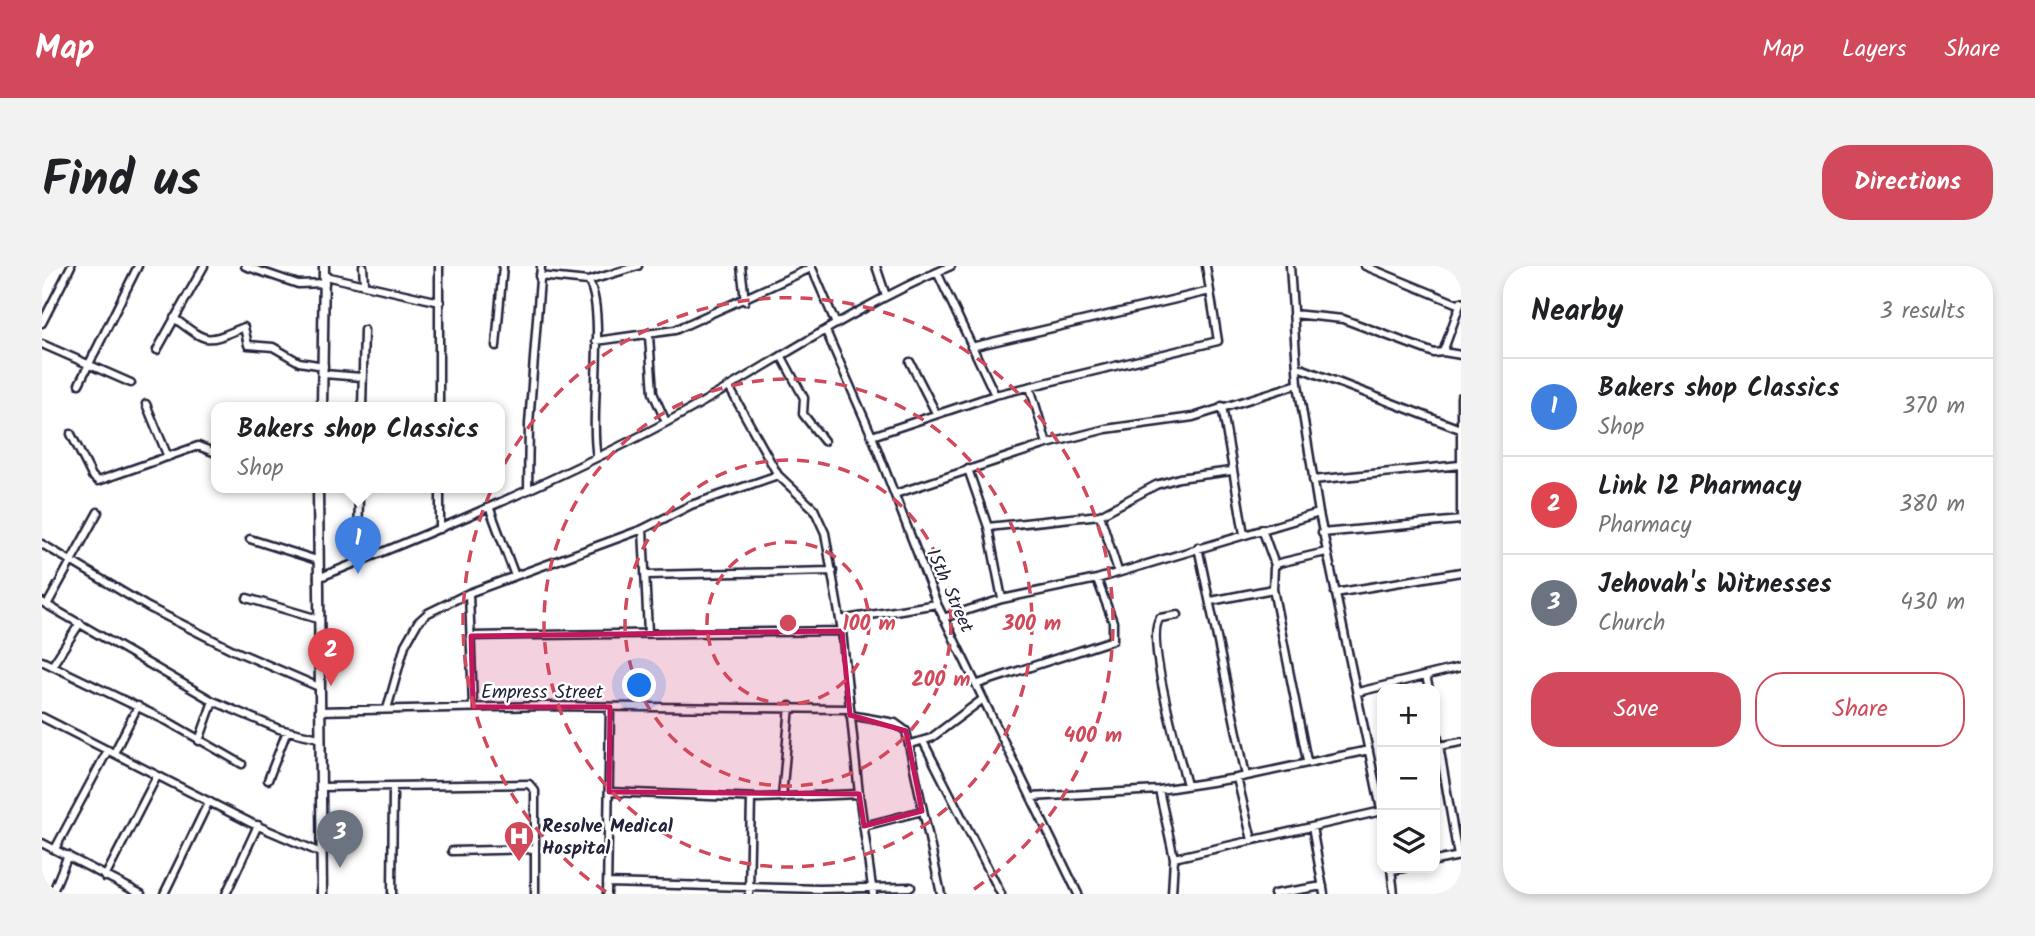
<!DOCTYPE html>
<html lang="en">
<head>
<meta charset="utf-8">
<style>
  :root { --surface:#fff; --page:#f2f2f2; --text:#202124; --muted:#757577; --line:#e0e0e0; --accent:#d1495b }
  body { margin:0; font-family:Kalam,sans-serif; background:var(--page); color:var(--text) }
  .controls { position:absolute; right:21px; bottom:21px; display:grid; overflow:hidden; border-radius:14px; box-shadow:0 4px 10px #0003 }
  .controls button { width:63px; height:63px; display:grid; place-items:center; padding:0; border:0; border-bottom:2px solid var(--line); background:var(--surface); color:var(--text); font:35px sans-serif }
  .you { position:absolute; left:598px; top:420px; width:24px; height:24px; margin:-18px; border:5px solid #fff; border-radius:50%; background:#1a73e8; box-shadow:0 0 0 10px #1a73e833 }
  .badge { display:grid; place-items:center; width:46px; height:46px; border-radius:50%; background:var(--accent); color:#fff; font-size:23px; font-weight:700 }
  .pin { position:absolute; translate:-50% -58px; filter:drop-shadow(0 2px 4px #0008) }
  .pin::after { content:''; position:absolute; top:37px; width:24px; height:21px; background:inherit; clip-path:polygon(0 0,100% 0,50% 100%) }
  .popup { position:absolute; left:169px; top:136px; width:294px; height:91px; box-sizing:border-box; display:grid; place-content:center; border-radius:14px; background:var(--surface); filter:drop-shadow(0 2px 5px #0005); font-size:23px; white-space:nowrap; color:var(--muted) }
  .popup b { font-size:26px; color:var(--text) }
  .popup::after { content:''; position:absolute; left:50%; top:100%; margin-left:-14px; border:14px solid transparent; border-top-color:var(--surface) }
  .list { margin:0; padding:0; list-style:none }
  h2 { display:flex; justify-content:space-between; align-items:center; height:91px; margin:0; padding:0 28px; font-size:30px }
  h2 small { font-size:23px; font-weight:400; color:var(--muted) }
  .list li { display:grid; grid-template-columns:46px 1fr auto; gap:21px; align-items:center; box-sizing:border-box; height:98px; padding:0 28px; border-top:2px solid var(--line) }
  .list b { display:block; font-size:26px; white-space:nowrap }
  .list p { margin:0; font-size:23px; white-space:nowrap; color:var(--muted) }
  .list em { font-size:23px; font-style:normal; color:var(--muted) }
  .actions { display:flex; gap:14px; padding:21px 28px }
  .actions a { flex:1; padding:16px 0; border:2px solid var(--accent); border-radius:28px; text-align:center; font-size:24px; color:var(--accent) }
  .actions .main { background:var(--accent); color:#fff }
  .icon { flex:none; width:38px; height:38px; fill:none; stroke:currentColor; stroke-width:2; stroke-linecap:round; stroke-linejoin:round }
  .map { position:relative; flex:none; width:1419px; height:628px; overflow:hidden; border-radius:28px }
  header { display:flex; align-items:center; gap:42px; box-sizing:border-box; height:98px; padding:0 35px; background:var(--accent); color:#fff }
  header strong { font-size:33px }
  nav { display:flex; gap:38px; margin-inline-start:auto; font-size:24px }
  .intro { display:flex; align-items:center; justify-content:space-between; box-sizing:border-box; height:168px; padding:0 42px }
  h1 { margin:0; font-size:49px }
  .button { padding:18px 32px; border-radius:28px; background:var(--accent); color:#fff; font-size:24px; font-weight:700 }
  main { display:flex; gap:42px; padding:0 42px }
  aside { flex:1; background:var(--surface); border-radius:28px; box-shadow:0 4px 10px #0003 }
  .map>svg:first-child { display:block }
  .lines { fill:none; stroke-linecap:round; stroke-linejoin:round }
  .minor-casing { stroke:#22223b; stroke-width:11 }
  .major-casing { stroke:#22223b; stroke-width:13 }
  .minor { stroke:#fff; stroke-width:6 }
  .major { stroke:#fff; stroke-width:8 }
  .marked { fill:#c2185b; fill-opacity:0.2; stroke:#c2185b; stroke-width:5; stroke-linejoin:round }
  .ring { fill:none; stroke:#d1495b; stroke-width:3.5; stroke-dasharray:12 9 }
  .labels { text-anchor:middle; stroke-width:5; stroke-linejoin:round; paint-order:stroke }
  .street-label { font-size:19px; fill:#22223b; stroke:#fff }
  .poi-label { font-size:19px; font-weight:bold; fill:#22223b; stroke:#fff; text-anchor:start }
  .centre { fill:#d1495b; stroke:#fff; stroke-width:3.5 }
  .ring-label { font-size:21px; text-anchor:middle; font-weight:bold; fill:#d1495b; stroke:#fff; stroke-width:5; stroke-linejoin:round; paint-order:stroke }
</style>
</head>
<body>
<header>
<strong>Map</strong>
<nav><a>Map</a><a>Layers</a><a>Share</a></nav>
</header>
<div class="intro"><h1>Find us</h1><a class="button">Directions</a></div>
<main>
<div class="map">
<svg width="1419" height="628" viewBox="0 0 1419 628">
  <rect width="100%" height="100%" fill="#fff"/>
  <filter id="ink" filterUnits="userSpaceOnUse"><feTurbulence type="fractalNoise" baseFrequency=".0143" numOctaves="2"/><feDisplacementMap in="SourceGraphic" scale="14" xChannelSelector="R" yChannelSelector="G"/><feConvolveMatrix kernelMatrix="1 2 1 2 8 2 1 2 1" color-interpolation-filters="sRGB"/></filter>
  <g filter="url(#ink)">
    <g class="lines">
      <g class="minor-casing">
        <path id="minor" d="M 203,0 L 256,18 L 283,17
          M 321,0 L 322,17
          M 699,0 L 703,35
          M 769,0 L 794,58
          M 834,0 L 844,30
          M 1248,0 L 1256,118 L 1277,247 L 1340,548
          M 1323,0 L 1418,39
          M 895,6 L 953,129
          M 283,10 L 398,36
          M 497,10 L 546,15 L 596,0
          M 546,15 C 565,40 547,150 555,191
          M 1251,48 L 1301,53 L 1392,87 L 1401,86 L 1419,36
          M 132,52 C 167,78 163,77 202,61 L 206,79 L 231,81 L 257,96 L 282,100
          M 0,57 L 29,0
          M 784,65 L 830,170 L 895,338 L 1036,628
          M 607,70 L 611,127 L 624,156
          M 554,75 L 633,64 L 769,2
          M 0,78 L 89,117
          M 454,80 L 461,0
          M 929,81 L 1168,25
          M 115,84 L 162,0
          M 1401,86 L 1419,89
          M 740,91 L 762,132 L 761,148 L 782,175
          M 868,96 L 894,147
          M 1256,101 L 1418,163
          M 282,108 L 319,111
          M 37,118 L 96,0
          M 687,121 L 736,209 L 772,243 L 783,267 L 800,365 L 817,528 L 831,628
          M 988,121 L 1005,178
          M 1419,131 L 1419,249
          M 104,138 L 126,191
          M 1180,140 L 1202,268
          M 320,142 L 322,64
          M 397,142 L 397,0
          M 29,168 L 50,210 L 56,215 L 156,180 L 174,187
          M 830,170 L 953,129 L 1176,75 L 1164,0
          M 926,203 L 946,261 L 960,333
          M 1271,214 L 1418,199
          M 398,222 L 398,263
          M 486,224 L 487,158 L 499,0
          M 853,228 L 1005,178 L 1064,163 L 1151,151 L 1256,118
          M 448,243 L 473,310
          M 1058,249 L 1076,305
          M 946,261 L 1058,249 L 1114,219 L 1137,212 L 1189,205
          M 601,263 L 606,367
          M 1220,263 L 1233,299
          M 1280,267 L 1419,254
          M 208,273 L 275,294
          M 0,278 L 106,341 L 191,384 L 277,421
          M 1156,281 L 1204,510
          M 316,296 L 317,222
          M 604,309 L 791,305
          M 276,312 C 394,265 512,216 625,156 C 720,105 809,42 909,0
          M 427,327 L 431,441
          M 1293,327 L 1419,306
          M 205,332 L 276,353
          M 1169,335 L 1231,323
          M 0,336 L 171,435 L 237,463 L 277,472
          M 5,339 L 56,246
          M 1136,349 L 1118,352 C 1102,370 1138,492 1145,519
          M 901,352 L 960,333 L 1055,313 L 1277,247
          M 798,354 L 895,338
          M 429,370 L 800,365
          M 0,395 L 125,455 L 200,498
          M 10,400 L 38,357
          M 1384,410 L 1387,423
          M 936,418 L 1071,374 L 1071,356 L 1055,313
          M 1316,426 L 1419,401
          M 345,443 L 363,379 L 376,356 L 386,347 L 427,327 L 601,263 L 649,239 L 736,209
          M 277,445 L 503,440 L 807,443
          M 808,449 L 853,457 L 864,465 L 899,628
          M 0,451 L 209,557 L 279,587
          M 1393,456 L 1416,590
          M 157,475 L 171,435
          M 882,477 L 959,628
          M 869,478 L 889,472 L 941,433
          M 1397,480 L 1419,476
          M 72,487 L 96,440
          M 1265,495 L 1231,323 L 1232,301 L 1237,297 L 1284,286
          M 1195,512 L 1210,574
          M 226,514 L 245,465
          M 278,521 L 487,518 L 493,525 L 493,628
          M 1117,524 L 1132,592 L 1130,628
          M 567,526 L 718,532 L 817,528
          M 989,531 L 1117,524 L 1195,512 L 1327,484
          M 740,532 L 748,440
          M 822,560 L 880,545
          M 1270,561 L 1282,628
          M 0,577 L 99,628
          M 13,583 L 66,484
          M 410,585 L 493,583
          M 1132,592 L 1340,545
          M 1393,595 L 1418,590
          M 1349,602 L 1352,628
          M 1350,604 L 1363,602
          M 63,611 L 115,510
          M 565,617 L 778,623 L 869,621
          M 10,628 L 26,589
          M 122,628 L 167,535
          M 184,628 L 216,559
          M 350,628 L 351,522
          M 565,628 L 568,441
          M 707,628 L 709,532
          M 1232,628 L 1281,620"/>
      </g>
      <g class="major-casing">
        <path id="major" d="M 280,142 L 282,0
          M 276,222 L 280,628"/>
      </g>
      <use href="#minor" class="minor"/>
      <use href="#major" class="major"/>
    </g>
  </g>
  <path class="marked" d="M 800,365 L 808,449 L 864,465 L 880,545 L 822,560 L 817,528 L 567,526 L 568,441 L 431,441 L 429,370 Z"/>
  <g class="ring">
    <circle cx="746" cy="357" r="81"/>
    <circle cx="746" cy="357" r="163"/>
    <circle cx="746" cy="357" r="244"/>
    <path d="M564 626A325 325 0 1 1 928 626"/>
  </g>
  <defs>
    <g id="hospital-pin" transform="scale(1.575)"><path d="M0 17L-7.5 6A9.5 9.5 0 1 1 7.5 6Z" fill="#d1495b" stroke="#fff"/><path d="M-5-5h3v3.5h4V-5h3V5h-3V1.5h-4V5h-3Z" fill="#fff"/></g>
  </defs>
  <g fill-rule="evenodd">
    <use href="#hospital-pin" x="477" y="570"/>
  </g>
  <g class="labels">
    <g class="street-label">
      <text transform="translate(909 324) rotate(66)" y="7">15th Street</text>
      <text x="500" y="432">Empress Street</text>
    </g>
    <g class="poi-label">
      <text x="500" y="566">Resolve Medical<tspan x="500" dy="22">Hospital</tspan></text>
    </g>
  </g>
  <circle cx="746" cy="357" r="10" class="centre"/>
  <g class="ring-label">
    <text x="827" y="364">100 m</text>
    <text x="990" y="364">300 m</text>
    <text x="899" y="420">200 m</text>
    <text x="1051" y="476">400 m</text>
  </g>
</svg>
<div class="controls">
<button>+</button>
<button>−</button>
<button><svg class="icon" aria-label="layers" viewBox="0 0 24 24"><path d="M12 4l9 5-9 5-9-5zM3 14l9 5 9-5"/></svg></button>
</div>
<div class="you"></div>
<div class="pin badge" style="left:316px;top:308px;background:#3f7fe0">1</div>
<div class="popup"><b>Bakers shop Classics</b>Shop</div>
<div class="pin badge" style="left:289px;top:420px;background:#e0444e">2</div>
<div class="pin badge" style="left:298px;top:602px;background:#6b7280">3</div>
</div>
<aside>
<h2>Nearby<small>3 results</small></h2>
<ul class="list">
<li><span class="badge" style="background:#3f7fe0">1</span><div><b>Bakers shop Classics</b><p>Shop</p></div><em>370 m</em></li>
<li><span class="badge" style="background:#e0444e">2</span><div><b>Link 12 Pharmacy</b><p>Pharmacy</p></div><em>380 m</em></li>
<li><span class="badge" style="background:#6b7280">3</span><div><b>Jehovah's Witnesses</b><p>Church</p></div><em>430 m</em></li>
</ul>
<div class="actions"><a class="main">Save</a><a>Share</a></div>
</aside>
</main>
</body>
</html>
